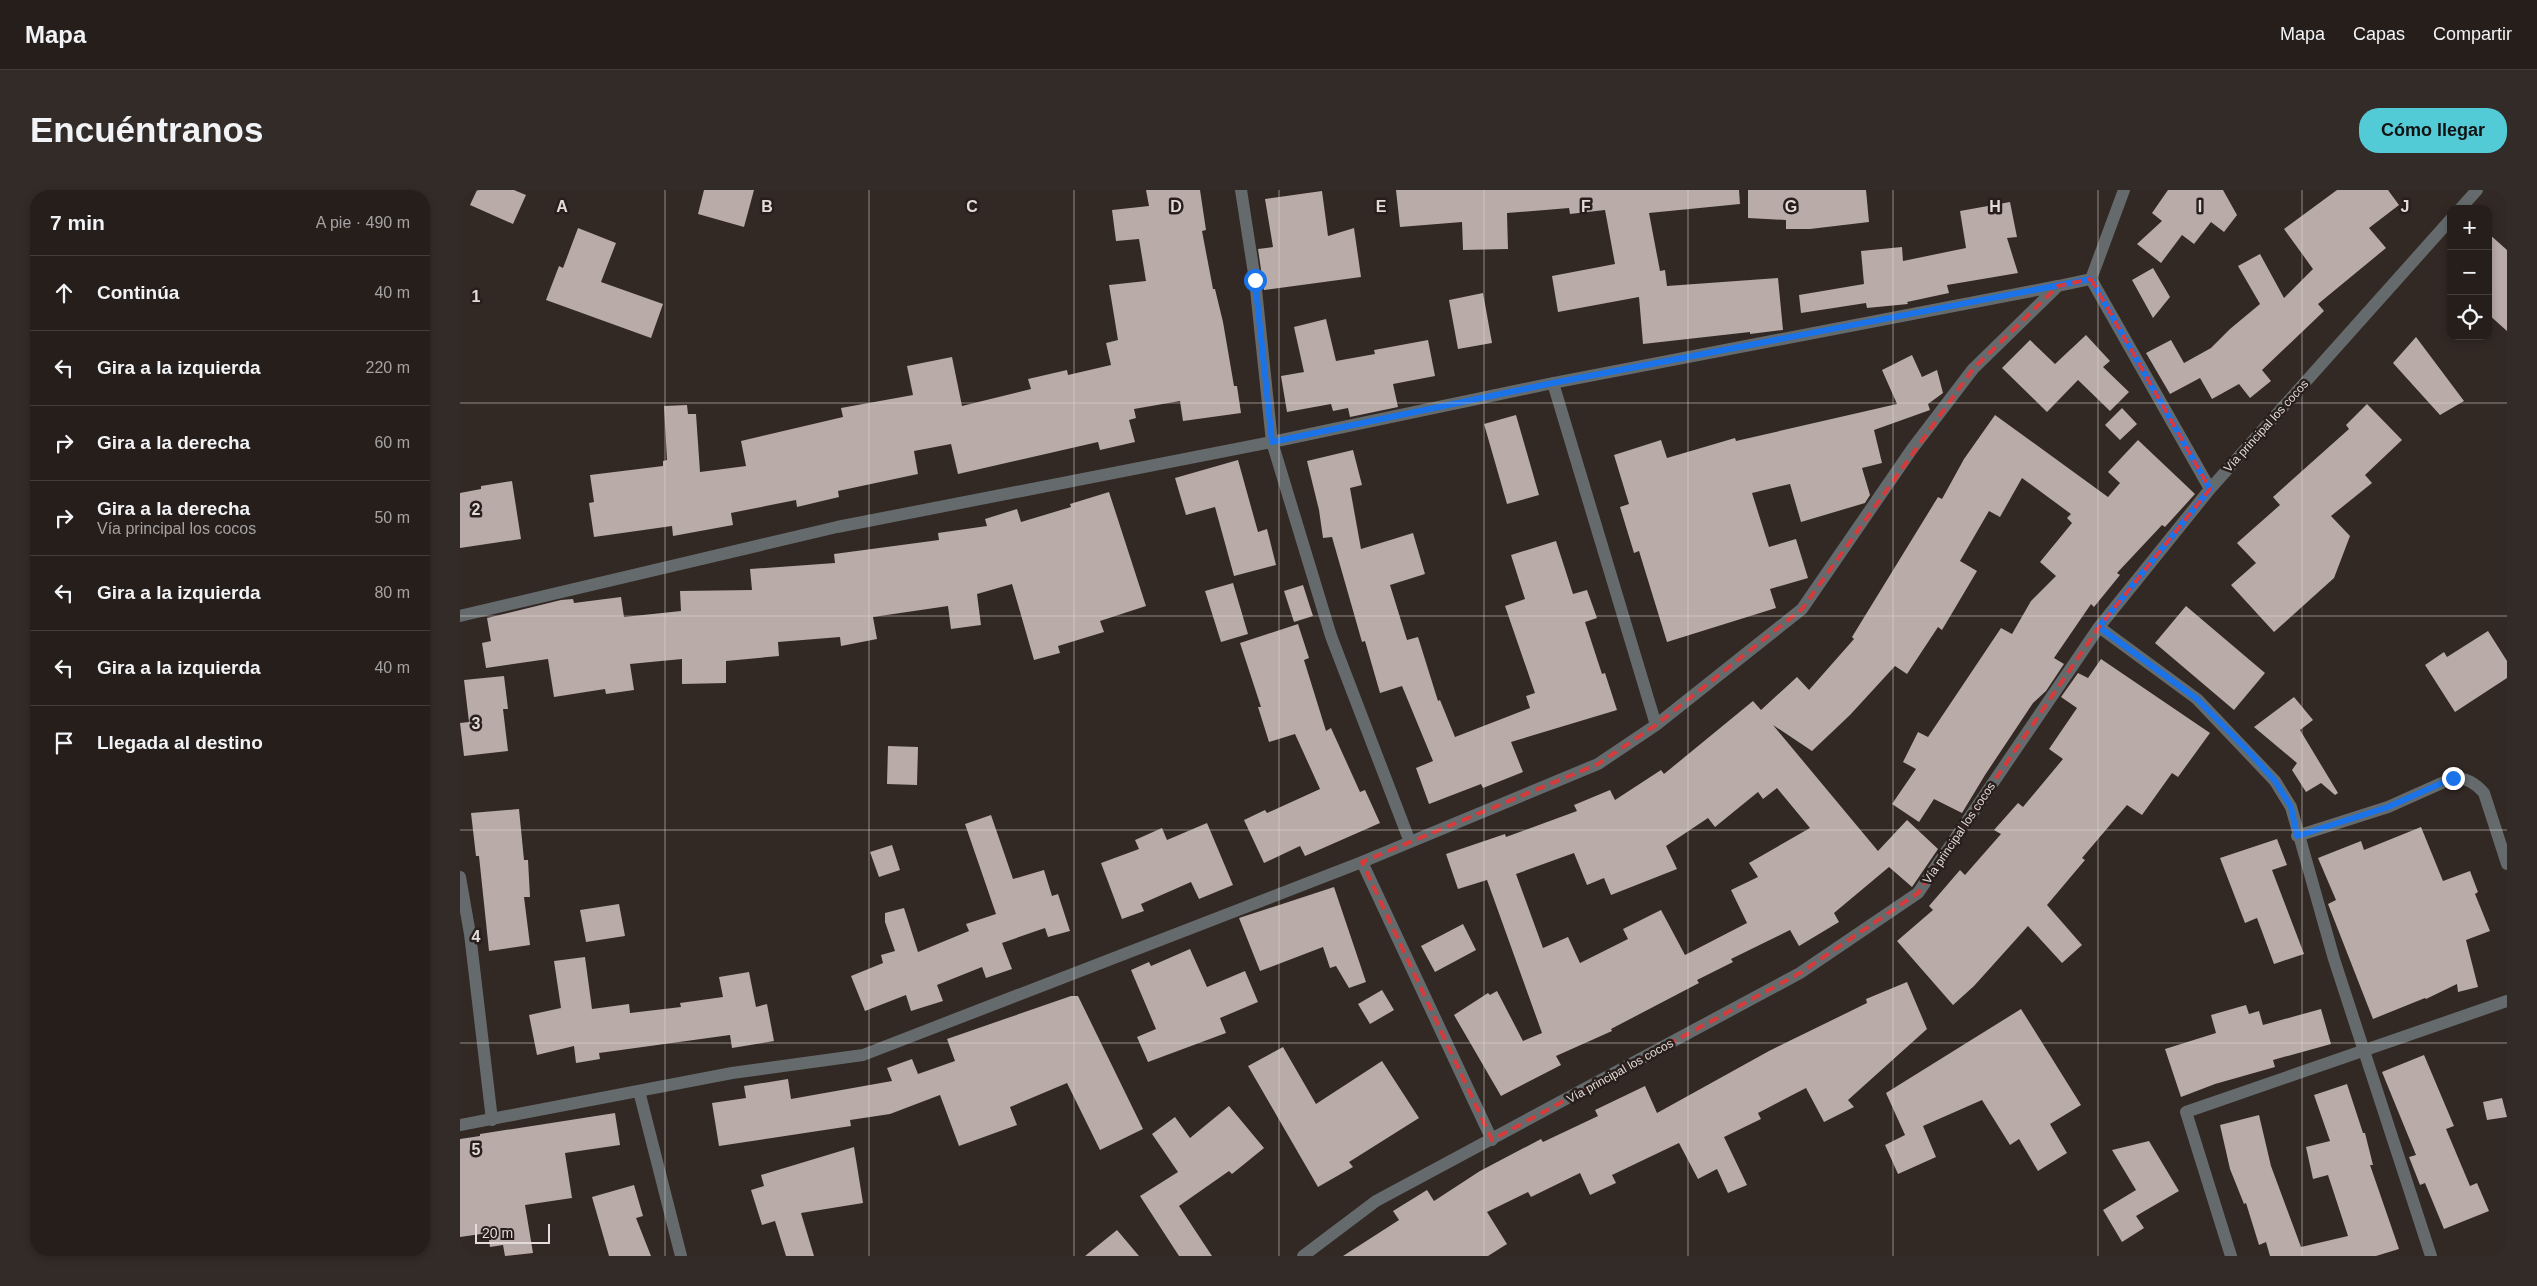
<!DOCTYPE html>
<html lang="es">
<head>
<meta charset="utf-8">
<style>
  :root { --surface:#261e1b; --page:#322b28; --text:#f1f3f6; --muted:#a4a2a3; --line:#423c3a; --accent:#52cbd7 }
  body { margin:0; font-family:Arial,sans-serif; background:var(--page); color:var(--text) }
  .controls { position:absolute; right:15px; top:15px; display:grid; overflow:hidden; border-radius:10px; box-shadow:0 2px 8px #0003 }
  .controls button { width:45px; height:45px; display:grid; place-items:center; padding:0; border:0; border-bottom:1px solid var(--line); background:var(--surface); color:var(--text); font:25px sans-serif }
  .scale { position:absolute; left:15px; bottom:12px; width:75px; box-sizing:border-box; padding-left:5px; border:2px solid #e3dcd9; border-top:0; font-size:14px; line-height:18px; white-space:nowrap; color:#e3dcd9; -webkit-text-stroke:4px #281e1b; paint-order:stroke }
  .stop { position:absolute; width:15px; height:15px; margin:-11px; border:4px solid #1a73e8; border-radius:50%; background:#fff }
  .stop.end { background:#1a73e8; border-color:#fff; box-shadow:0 1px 5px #0008 }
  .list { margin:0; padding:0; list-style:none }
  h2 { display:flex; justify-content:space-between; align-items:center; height:65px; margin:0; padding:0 20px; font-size:21px }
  h2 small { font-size:16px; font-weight:400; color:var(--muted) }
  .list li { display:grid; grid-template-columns:32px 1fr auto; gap:15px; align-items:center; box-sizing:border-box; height:75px; padding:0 20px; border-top:1px solid var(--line) }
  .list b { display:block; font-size:19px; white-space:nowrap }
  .list p { margin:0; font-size:16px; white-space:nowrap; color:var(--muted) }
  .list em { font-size:16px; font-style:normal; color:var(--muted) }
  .icon { flex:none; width:28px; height:28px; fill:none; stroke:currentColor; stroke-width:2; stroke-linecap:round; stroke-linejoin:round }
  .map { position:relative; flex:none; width:2047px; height:1066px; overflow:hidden; border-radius:20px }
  header { display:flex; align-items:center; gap:30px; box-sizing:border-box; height:70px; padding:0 25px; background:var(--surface); border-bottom:1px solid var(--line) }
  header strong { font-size:24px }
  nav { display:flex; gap:28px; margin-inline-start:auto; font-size:18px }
  .intro { display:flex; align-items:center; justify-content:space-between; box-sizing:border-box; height:120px; padding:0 30px }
  h1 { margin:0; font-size:35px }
  .button { padding:12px 22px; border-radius:20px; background:var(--accent); color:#111; font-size:18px; font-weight:700 }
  main { display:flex; gap:30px; padding:0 30px }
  aside { flex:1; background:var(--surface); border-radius:20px; box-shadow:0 2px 8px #0003 }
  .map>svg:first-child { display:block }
  .building { fill:#b9aba7; fill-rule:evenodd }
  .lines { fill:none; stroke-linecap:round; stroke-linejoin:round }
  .minor { stroke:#656b6c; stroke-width:12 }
  .route { stroke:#1a73e8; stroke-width:6 }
  .marked { fill:none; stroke:#d73a3a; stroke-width:4; stroke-dasharray:10 6; stroke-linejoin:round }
  .grid { fill:none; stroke:#e3dcd9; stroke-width:1; stroke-opacity:0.55 }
  .labels { text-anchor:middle; stroke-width:5; stroke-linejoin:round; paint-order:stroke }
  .street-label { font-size:12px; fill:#e3dcd9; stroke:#281e1b }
  .grid-label { font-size:16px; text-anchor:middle; font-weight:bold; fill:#e3dcd9; stroke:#281e1b; stroke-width:5; stroke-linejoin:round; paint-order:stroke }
</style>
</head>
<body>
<header>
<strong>Mapa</strong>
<nav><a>Mapa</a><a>Capas</a><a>Compartir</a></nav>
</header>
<div class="intro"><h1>Encuéntranos</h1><a class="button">Cómo llegar</a></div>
<main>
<aside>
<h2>7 min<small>A pie · 490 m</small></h2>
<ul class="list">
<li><svg class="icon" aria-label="ahead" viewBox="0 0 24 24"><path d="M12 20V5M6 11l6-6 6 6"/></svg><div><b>Continúa</b></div><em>40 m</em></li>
<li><svg class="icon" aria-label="left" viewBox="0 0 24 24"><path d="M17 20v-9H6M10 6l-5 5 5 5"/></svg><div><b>Gira a la izquierda</b></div><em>220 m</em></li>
<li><svg class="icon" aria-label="right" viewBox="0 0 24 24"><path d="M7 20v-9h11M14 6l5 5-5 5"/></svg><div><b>Gira a la derecha</b></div><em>60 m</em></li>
<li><svg class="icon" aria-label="right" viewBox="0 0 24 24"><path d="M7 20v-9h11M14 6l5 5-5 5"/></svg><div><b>Gira a la derecha</b><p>Vía principal los cocos</p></div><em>50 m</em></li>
<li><svg class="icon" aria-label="left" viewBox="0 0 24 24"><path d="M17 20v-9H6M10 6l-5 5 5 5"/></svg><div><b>Gira a la izquierda</b></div><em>80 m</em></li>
<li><svg class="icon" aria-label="left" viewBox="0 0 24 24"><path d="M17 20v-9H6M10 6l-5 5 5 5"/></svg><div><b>Gira a la izquierda</b></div><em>40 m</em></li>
<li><svg class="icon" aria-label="arrive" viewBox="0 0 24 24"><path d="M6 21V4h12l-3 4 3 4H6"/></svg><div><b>Llegada al destino</b></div></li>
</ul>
</aside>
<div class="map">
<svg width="2047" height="1066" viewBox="0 0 2047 1066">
  <rect width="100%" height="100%" fill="#322824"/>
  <path class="building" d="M 17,0 L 54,0 L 66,5 L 53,34 L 10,15 Z
    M 244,0 L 294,0 L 284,37 L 238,24 Z
    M 686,0 L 740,0 L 746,40 L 742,41 L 753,99 L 755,99 L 763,132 L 774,196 L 777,196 L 781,223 L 723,231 L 720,211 L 674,219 L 676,228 L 669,230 L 675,252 L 640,260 L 638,252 L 498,284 L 491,254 L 454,261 L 458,284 L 378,301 L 379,307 L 337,317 L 336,310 L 271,323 L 273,335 L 213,346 L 212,336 L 134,347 L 129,313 L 134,312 L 130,285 L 203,276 L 203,271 L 207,270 L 204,216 L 227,215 L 228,224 L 236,224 L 240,282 L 286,276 L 281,251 L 383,227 L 381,218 L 453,205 L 447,176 L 492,167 L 502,216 L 571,199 L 568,189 L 607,180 L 608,185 L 651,175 L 646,153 L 658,150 L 649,95 L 686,91 L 679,49 L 656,51 L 652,20 L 689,16 Z
    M 936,0 L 1279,0 L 1280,14 L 1189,23 L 1200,81 L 1205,80 L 1207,96 L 1318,88 L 1323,140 L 1290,144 L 1290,142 L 1183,154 L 1179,107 L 1098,122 L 1092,86 L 1155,74 L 1145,20 L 1110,24 L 1109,18 L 1047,23 L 1048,59 L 1003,60 L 1002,32 L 940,37 Z
    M 1288,0 L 1406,0 L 1409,32 L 1350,39 L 1326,39 L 1326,30 L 1288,28 Z
    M 1708,0 L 1763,0 L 1777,25 L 1764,42 L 1751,32 L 1734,54 L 1722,45 L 1701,73 L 1677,54 L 1702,31 L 1692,23 Z
    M 1877,0 L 1928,0 L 1939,15 L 1909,38 L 1926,58 L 1858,114 L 1864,121 L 1802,180 L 1811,191 L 1790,208 L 1779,194 L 1752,209 L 1740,188 L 1710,204 L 1686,163 L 1711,150 L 1724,173 L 1751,158 L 1770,139 L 1800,114 L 1778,76 L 1800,64 L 1824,108 L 1853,79 L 1824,39 Z
    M 862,1 L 868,46 L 894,38 L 901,87 L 804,100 L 798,59 L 813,57 L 805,9 Z
    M 1550,12 L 1557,47 L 1547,48 L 1558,83 L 1487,95 L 1489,103 L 1447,112 L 1448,114 L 1407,118 L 1406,113 L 1341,123 L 1339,105 L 1404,94 L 1401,61 L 1442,57 L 1443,71 L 1506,58 L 1500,21 Z
    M 118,38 L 156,53 L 141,92 L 203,114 L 191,148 L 86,110 L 99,76 L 103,78 Z
    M 2028,43 L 2047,60 L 2047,141 L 2028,124 Z
    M 1693,78 L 1710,107 L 1693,128 L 1672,90 Z
    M 1023,103 L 1032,153 L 998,159 L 989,110 Z
    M 866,129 L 876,171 L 915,164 L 914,160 L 968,150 L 975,186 L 933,194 L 938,217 L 890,227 L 888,218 L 873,221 L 871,214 L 827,222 L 821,186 L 844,182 L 834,137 Z
    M 1626,145 L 1650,171 L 1643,177 L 1669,202 L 1650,221 L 1618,190 L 1587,222 L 1542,178 L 1570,150 L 1595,174 Z
    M 1956,147 L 2004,211 L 1980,225 L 1933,173 Z
    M 1452,165 L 1462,187 L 1477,180 L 1483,203 L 1468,214 L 1470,220 L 1414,240 L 1422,273 L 1402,278 L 1410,305 L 1405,313 L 1341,332 L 1330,294 L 1292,303 L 1309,357 L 1336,349 L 1348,388 L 1310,399 L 1316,418 L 1207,452 L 1179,361 L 1174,363 L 1160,317 L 1169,314 L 1154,265 L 1201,250 L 1207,268 L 1275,248 L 1276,251 L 1437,214 L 1422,180 Z
    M 1907,214 L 1942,250 L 1905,285 L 1912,293 L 1871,326 L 1890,346 L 1874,388 L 1814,442 L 1771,395 L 1796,373 L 1777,353 L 1820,315 L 1813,307 L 1889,239 L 1886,235 Z
    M 1662,218 L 1677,234 L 1660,250 L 1645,235 Z
    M 1056,225 L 1079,305 L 1047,314 L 1024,234 Z
    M 1535,225 L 1648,307 L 1660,293 L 1648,282 L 1678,250 L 1735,304 L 1705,337 L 1702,335 L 1657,383 L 1660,385 L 1634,417 L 1631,414 L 1594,468 L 1604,474 L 1586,501 L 1573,513 L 1525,585 L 1502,623 L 1474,609 L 1459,632 L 1432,614 L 1456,579 L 1443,572 L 1458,542 L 1468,547 L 1541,438 L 1552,444 L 1571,411 L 1596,386 L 1580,372 L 1612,333 L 1607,328 L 1611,324 L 1562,288 L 1540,327 L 1529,321 L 1500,371 L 1517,381 L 1482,440 L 1478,437 L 1447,484 L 1435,476 L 1390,525 L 1352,561 L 1313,535 L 1418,661 L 1447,630 L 1478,659 L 1452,697 L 1429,677 L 1374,723 L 1379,732 L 1339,756 L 1330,740 L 1271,769 L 1273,772 L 1237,790 L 1239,793 L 1151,839 L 1152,841 L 1096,866 L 1101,875 L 1041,906 L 994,825 L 1028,803 L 1030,805 L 1037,801 L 1063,851 L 1082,843 L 1027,690 L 998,699 L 986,664 L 1045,644 L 1046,647 L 1117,621 L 1114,615 L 1150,600 L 1155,610 L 1201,580 L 1204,584 L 1293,511 L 1301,520 L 1337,487 L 1349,500 L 1394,449 L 1392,447 L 1478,307 L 1482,309 L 1504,269 ZM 1317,598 L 1350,638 L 1289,673 L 1298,687 L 1271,700 L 1287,733 L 1225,765 L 1201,720 L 1163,739 L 1168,749 L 1120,773 L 1108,747 L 1083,758 L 1056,684 L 1114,663 L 1127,695 L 1144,688 L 1151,705 L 1217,679 L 1206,656 L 1248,628 L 1255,637 L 1298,602 L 1303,609 Z
    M 893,260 L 902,295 L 890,298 L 901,359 L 953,343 L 965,384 L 930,395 L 947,450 L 958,447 L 978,511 L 980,510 L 995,547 L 1070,518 L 1066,506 L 1075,503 L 1045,416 L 1065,409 L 1051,365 L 1096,351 L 1113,404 L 1127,400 L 1137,428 L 1125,432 L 1142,484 L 1145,483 L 1157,520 L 1051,552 L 1063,582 L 1023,598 L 1021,594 L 969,614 L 956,578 L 973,571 L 942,496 L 920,503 L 905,451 L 902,452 L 872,347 L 863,348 L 859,320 L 847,271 Z
    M 778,270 L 798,342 L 807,339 L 816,375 L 774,386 L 755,317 L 726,325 L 715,288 Z
    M 52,291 L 61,349 L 0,358 L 0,303 L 21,299 L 21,296 Z
    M 649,302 L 686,416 L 640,431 L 644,442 L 598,456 L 600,463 L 574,470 L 552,394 L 517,404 L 521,435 L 491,439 L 488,416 L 413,427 L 417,449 L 381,456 L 380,447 L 318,452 L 319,466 L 266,471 L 266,493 L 222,494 L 222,469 L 170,474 L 174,500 L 146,504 L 145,499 L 94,507 L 88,469 L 26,478 L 22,453 L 31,451 L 27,428 L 101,410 L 113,409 L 114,413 L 161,407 L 164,427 L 221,421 L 220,401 L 292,400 L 290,379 L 375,373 L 374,364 L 479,350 L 478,343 L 527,336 L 525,329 L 557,319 L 561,332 L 611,317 L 610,314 Z
    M 773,393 L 788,444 L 761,452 L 745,401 Z
    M 843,395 L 853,426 L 834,432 L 824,401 Z
    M 1726,416 L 1805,483 L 1774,520 L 1695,453 Z
    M 838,434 L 849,468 L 844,470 L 866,541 L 871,538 L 900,602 L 905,600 L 920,633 L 845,666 L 840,656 L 804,673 L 784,630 L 805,620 L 807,623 L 860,599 L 835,544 L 809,552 L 798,517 L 801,517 L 780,453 Z
    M 2028,441 L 2047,471 L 2047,488 L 1995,522 L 1965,475 L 1984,462 L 1987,467 Z
    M 1641,469 L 1750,543 L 1718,587 L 1712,583 L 1682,625 L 1667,615 L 1622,668 L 1625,670 L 1587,715 L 1622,755 L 1602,773 L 1568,736 L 1514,796 L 1493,815 L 1437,751 L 1473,720 L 1469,716 L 1500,680 L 1505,685 L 1541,644 L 1534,640 L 1558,613 L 1563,617 L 1603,569 L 1589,559 L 1617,518 L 1601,507 L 1618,483 L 1628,488 Z
    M 44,486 L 48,519 L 43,519 L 48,561 L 4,566 L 0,533 L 9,532 L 4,490 Z
    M 1834,507 L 1853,530 L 1840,540 L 1878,603 L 1875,605 L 1861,593 L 1846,602 L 1832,580 L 1837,573 L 1794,537 Z
    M 428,556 L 458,557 L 457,595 L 427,594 Z
    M 59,619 L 64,670 L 68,670 L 70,707 L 64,707 L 70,755 L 29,761 L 19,666 L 16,666 L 11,623 Z
    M 531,625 L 553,689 L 584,680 L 592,706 L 598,704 L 610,741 L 588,747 L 585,738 L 542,753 L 552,779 L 526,788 L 522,777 L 477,795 L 483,811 L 451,821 L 446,805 L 405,821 L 391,786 L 423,773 L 421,765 L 435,761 L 425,732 L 425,723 L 444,718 L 458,762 L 509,741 L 506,734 L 536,724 L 505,634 Z
    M 747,633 L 773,695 L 739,709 L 731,692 L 681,714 L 684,721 L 662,729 L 641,673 L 679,659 L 675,650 L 702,638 L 707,650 Z
    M 1961,637 L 1983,691 L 2010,681 L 2018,702 L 2015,704 L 2030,741 L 2006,750 L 2018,797 L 1998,802 L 1997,794 L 1966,809 L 1965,808 L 1913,829 L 1868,714 L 1876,710 L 1858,668 L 1901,651 L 1904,660 Z
    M 1817,649 L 1827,675 L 1812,680 L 1844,764 L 1814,774 L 1797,728 L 1785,733 L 1760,668 Z
    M 432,655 L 440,680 L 419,687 L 410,662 Z
    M 874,697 L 906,792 L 889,798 L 876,776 L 870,778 L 863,757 L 800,781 L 779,728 Z
    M 159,714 L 165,746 L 126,752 L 120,720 Z
    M 1003,734 L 1016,760 L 975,782 L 961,756 Z
    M 730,759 L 747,797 L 785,781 L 798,812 L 760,828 L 766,843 L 688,872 L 677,847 L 696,839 L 671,780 L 689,772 L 691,776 Z
    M 125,767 L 132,819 L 169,814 L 170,823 L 221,817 L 220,813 L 263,807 L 259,787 L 289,782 L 296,817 L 307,814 L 314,851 L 272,858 L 270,845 L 139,863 L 140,869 L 116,873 L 114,856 L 77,865 L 69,825 L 101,818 L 94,771 Z
    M 1447,792 L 1467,839 L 1388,910 L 1394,917 L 1364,932 L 1346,898 L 1298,923 L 1301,929 L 1264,947 L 1287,995 L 1268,1003 L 1257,979 L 1238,989 L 1219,953 L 1152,985 L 1156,993 L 1130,1005 L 1120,983 L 1071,1007 L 1068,1002 L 1027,1022 L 1047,1054 L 1028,1066 L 883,1066 L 939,1030 L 933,1021 L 967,1000 L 974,1011 L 1020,981 L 1081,949 L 1083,952 L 1138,926 L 1135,920 L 1185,896 L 1197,923 L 1309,861 L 1407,813 L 1406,809 Z
    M 922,800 L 934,820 L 910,834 L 898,814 Z
    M 611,806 L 618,806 L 683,939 L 640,960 L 607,893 L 550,917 L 557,935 L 499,956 L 480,905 L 430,924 L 390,930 L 391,936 L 259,956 L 252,913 L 286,908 L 284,896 L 328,889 L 331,909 L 432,891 L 427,878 L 452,869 L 458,884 L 495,871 L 487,849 Z
    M 1786,815 L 1789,824 L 1799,821 L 1803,835 L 1861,819 L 1871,854 L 1813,870 L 1815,877 L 1755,894 L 1721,907 L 1705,859 L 1756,843 L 1751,825 Z
    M 1561,819 L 1621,915 L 1590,934 L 1607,963 L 1578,981 L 1559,949 L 1550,955 L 1522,910 L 1463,936 L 1476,967 L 1438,984 L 1425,955 L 1445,945 L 1426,903 Z
    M 823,857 L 856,914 L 922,871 L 959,928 L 889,972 L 893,977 L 858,997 L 788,876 Z
    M 1964,865 L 1994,936 L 1986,939 L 2010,996 L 2017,993 L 2029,1021 L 1984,1039 L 1965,993 L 1960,995 L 1949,967 L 1956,965 L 1922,882 Z
    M 1887,894 L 1903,943 L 1905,943 L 1913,975 L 1910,975 L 1939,1059 L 1916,1066 L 1810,1066 L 1806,1052 L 1799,1055 L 1786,1013 L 1784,1014 L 1770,979 L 1760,935 L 1799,925 L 1811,976 L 1841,1057 L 1888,1046 L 1868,985 L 1853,989 L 1846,957 L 1870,951 L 1854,905 Z
    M 2042,908 L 2047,927 L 2027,930 L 2023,912 Z
    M 769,916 L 804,958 L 772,984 L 769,981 L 719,1016 L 752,1066 L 719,1066 L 680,1006 L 718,982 L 692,944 L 715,927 L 730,948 Z
    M 155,923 L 160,955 L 105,963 L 112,1008 L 65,1015 L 73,1063 L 45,1066 L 43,1055 L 30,1057 L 28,1043 L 0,1047 L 0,949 L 20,946 L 20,944 Z
    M 1689,951 L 1719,1001 L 1676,1026 L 1684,1038 L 1662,1052 L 1643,1020 L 1676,1000 L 1652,960 Z
    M 394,957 L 403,1013 L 341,1023 L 354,1066 L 326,1066 L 315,1031 L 302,1035 L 291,1000 L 304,996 L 301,985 Z
    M 174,995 L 183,1026 L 176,1028 L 191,1066 L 149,1066 L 132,1007 Z
    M 657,1040 L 679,1066 L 625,1066 Z"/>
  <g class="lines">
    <path class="minor" d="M 781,0 L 795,90 L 812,252 L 871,446 L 950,652
      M 2000,19 L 2017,0
      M 1631,89 L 1750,299
      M 1093,193 L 1196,535
      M 0,426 L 377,337 L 812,252 L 1093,193 L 1598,96
      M 1639,437 L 1737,509 L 1815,591 L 1831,617 L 1874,769 L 1971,1066
      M 1837,646 L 1928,617 L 1993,588 C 2007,588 2015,593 2024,603 L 2047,674
      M 902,672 L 1032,950
      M 0,687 L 10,744 L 32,930
      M 179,901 L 221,1066
      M 0,935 L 272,883 L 403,865 L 902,672 L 1138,574 L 1196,535 L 1342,419 L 1452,259 L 1513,179 L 1598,96 L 1631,89 L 1664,0
      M 843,1066 L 916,1011 L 1340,783 L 1458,703 L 1639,437 L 1750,299 L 1991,29
      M 1771,1066 L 1726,922 L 2047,811"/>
  </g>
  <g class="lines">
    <path class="route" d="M 795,90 L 812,252 L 1093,193 L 1631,89 L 1750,299 L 1639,437 L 1737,509 L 1792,565 L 1815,591 L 1831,617 L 1837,646 L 1928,617 L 1993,588"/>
  </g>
  <path class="marked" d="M 1631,89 L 1750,299 L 1639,437 L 1458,703 L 1340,783 L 1032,950 L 902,672 L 1138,574 L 1196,535 L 1342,419 L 1513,179 L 1598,96 Z"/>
  <path class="grid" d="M 205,0 L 205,1066M 409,0 L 409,1066M 614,0 L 614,1066M 819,0 L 819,1066M 1024,0 L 1024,1066M 1228,0 L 1228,1066M 1433,0 L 1433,1066M 1638,0 L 1638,1066M 1842,0 L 1842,1066M 0,213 L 2047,213M 0,426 L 2047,426M 0,640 L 2047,640M 0,853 L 2047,853"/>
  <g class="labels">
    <g class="street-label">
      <text transform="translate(1806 236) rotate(-48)" y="4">Vía principal los cocos</text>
      <text transform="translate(1499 643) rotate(-56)" y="4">Vía principal los cocos</text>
      <text transform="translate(1160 881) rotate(-29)" y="4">Vía principal los cocos</text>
    </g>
  </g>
  <g class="grid-label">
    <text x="102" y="22">A</text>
    <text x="307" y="22">B</text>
    <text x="512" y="22">C</text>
    <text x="716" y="22">D</text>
    <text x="921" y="22">E</text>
    <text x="1126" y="22">F</text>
    <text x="1331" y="22">G</text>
    <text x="1535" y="22">H</text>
    <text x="1740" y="22">I</text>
    <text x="1945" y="22">J</text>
    <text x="16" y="112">1</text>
    <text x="16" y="325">2</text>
    <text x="16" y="539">3</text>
    <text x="16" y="752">4</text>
    <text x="16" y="965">5</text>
  </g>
</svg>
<div class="controls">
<button>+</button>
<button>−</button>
<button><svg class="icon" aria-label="locate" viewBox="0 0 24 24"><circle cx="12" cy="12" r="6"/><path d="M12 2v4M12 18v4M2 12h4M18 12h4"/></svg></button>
</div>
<div class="scale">20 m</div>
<div class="stop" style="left:795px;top:90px"></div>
<div class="stop end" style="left:1993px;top:588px"></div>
</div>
</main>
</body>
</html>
